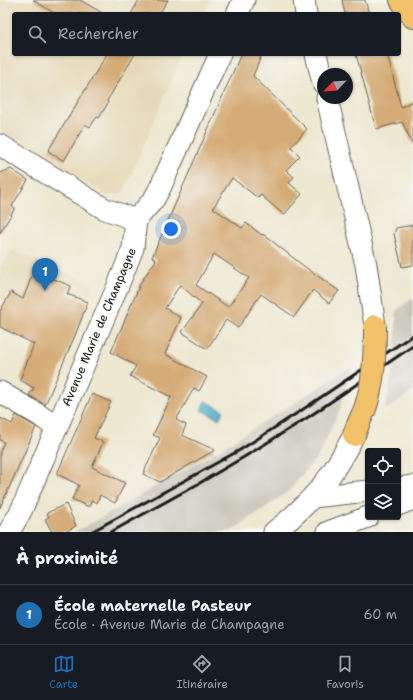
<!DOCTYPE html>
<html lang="fr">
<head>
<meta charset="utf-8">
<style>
  :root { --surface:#171b24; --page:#20242c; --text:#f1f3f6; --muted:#9ea1a6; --line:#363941; --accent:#1f6fb2 }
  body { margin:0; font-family:"Shantell Sans",sans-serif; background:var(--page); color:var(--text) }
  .controls { position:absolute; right:12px; bottom:12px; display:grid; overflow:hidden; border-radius:4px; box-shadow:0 1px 3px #0004 }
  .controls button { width:36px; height:36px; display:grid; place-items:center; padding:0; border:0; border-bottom:1px solid var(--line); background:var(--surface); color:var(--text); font:20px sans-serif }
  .compass { position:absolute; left:317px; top:68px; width:36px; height:36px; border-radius:50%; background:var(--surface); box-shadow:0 1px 3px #0004; rotate:245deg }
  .you { position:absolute; left:171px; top:229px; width:14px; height:14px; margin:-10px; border:3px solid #fff; border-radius:50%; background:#1a73e8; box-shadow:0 0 0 6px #1a73e833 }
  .badge { display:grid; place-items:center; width:26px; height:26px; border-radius:50%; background:var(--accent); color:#fff; font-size:13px; font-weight:700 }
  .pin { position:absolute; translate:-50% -33px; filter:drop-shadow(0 1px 2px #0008) }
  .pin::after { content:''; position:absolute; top:21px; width:14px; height:12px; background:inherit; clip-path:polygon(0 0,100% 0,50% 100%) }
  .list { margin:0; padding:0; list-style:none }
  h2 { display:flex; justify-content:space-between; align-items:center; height:52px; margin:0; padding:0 16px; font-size:17px }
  h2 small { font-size:13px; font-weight:400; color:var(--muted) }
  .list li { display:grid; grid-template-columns:26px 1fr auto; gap:12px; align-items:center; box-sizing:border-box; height:60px; padding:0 16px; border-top:1px solid var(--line) }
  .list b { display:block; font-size:15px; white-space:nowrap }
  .list p { margin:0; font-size:13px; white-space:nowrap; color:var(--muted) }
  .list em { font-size:13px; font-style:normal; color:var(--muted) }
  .icon { flex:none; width:22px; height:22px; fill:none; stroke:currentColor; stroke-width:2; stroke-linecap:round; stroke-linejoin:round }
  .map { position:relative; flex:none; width:413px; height:532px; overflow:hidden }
  .search { position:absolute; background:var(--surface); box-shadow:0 1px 3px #0004; left:12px; right:12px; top:12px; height:44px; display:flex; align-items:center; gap:10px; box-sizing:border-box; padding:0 14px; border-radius:4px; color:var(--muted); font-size:15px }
  .sheet { height:112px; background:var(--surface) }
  nav { display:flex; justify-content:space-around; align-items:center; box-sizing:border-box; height:56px; border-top:1px solid var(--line); background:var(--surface); font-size:11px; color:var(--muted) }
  nav a { display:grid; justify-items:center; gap:2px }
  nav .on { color:var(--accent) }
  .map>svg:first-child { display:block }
  .built { fill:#e6daba }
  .industrial { fill:#c8c4b8 }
  .water { fill:#4fb1ce; stroke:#366675 }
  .building { fill:#d5ac77; fill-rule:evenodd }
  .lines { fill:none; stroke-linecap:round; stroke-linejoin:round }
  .minor-casing { stroke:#66635b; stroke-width:23 }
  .major-casing { stroke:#66635b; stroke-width:24 }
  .minor { stroke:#fff; stroke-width:21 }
  .major { stroke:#f2c26a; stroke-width:22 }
  .rail { stroke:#1c1c1c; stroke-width:3 }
  .major-bridge-casing { stroke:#66635b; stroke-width:24; stroke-linecap:butt }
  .major-bridge { stroke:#f2c26a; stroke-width:22 }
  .labels { text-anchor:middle; stroke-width:3; stroke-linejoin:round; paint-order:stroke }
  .street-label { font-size:12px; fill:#1c1c1c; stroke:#f6f6f2 }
</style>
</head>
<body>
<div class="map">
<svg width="413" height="532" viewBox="0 0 413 532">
  <rect width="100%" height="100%" fill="#f6f6f2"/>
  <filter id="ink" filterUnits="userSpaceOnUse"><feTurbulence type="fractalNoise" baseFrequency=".025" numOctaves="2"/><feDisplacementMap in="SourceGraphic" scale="8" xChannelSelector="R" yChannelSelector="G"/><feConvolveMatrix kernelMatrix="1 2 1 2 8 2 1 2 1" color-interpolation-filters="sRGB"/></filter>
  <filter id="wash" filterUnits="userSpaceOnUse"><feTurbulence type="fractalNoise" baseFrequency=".012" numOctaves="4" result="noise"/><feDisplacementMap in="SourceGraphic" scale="16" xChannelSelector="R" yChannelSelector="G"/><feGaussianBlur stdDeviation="0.9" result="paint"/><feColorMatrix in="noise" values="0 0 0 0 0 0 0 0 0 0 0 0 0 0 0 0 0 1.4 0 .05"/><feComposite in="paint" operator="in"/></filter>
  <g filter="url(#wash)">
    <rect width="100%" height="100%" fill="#eee8d1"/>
    <path class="built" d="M 0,0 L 211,0 L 204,14 L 14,14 L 14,54 L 184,54 L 176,70 L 123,193 L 107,195 L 0,130 Z
      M 12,250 L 92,284 L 88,302 L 79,324 L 9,303 L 0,298 L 0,265 L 2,266 Z"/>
    <path class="industrial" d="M 413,298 L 413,391 L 385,410 L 392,376 L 396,335 L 396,311 Z
      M 351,367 L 340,409 L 319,455 L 289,491 L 230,532 L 74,532 L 90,524 L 219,450 Z"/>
    <path class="water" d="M 205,401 L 224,411 L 219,419 L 201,410 Z"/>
    <g id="blocks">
      <path class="building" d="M 33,0 L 80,0 L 104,14 L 56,14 Z
        M 139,0 L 168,0 L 159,14 L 131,14 Z
        M 342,0 L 365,0 L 369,14 L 345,14 Z
        M 107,54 L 135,54 L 107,101 L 108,103 L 99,118 L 97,117 L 90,127 L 85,124 L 64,161 L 48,151 Z
        M 241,54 L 262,54 L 253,76 L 307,129 L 291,147 L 300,156 L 286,170 L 294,177 L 289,183 L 302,194 L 284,215 L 261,195 L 258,198 L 232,178 L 213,208 L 242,228 L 246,223 L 262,235 L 263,234 L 301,264 L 339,291 L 329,303 L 313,290 L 294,317 L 261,294 L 238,328 L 226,320 L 207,349 L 182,332 L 202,304 L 180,285 L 165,308 L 181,318 L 165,354 L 207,377 L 199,391 L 194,388 L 176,420 L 186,425 L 182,435 L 215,450 L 160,482 L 143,474 L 160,438 L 153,435 L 171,397 L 130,376 L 136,366 L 111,352 L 141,282 L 156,260 L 152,257 ZM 214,254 L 249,278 L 228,307 L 196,285 Z
        M 356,54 L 387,54 L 401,107 L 413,101 L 413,145 L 402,122 L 376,129 Z
        M 11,169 L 28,180 L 12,206 L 15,208 L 0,233 L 0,173 Z
        M 413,225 L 413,265 L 402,267 L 394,234 L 396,228 Z
        M 34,271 L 71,286 L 67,294 L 88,302 L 76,333 L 45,405 L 29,395 L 34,388 L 20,380 L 34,344 L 0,327 L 0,311 L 11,292 L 23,299 Z
        M 92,394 L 111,402 L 94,438 L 103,442 L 92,467 L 125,483 L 115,503 L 100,495 L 97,503 L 92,500 L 89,507 L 72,499 L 79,485 L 57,474 Z
        M 16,415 L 36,427 L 0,508 L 0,451 L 4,442 L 0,440 L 0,418 L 12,424 Z
        M 66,504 L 76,526 L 65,532 L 52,532 L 45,519 L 49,517 L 47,513 Z"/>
    </g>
  </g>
  <g filter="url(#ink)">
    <use href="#blocks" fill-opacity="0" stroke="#66635b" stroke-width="1"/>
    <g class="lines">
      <g class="minor-casing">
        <path id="minor" d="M 304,0 L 306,14
          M 237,14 L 244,0
          M 316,54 L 323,83
          M 327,98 L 366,265 L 375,326
          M 0,145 L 105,209 L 136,220
          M 0,392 L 39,415 L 57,428
          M 398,488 L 413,486
          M 313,497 L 368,491
          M 398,505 L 413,499
          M 9,532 L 21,511 L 119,283 L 133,248 L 136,220 L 154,199 L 160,188 L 220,54
          M 274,532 C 293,518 315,496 329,477 C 338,464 346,450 354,435
          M 328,532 L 368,517"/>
      </g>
      <g class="major-casing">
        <path id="major" d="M 401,0 L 413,17"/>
      </g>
      <use href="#minor" class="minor"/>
      <use href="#major" class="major"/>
      <path class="rail" d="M 91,532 L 193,476 L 240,450 L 305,408 L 413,335
        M 111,532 L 198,484 L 244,457 L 310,416 L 413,346"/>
      <g class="major-bridge-casing">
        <path id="major-bridge" d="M 354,435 C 357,426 361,418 365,409 C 374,382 375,354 375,326"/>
      </g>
      <use href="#major-bridge" class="major-bridge"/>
    </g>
  </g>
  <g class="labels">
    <g class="street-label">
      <text transform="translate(99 327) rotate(-67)" y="4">Avenue Marie de Champagne</text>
    </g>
  </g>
</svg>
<div class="controls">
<button><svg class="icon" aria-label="locate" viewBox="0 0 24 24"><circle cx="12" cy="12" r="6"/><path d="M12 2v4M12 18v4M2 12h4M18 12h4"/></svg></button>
<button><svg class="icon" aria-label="layers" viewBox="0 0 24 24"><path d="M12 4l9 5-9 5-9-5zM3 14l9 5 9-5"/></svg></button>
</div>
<svg class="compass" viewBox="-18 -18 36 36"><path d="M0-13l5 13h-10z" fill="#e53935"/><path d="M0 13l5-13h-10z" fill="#9ea1a6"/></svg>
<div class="you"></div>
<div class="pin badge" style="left:45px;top:291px">1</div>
<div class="search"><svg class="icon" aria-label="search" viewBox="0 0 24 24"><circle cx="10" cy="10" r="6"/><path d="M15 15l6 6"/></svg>Rechercher</div>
</div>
<section class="sheet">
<h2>À proximité<small></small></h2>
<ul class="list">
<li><span class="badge">1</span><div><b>École maternelle Pasteur</b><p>École · Avenue Marie de Champagne</p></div><em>60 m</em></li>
</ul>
</section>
<nav>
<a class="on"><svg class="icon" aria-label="map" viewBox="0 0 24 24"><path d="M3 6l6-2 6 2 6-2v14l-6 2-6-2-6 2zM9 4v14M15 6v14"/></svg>Carte</a>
<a><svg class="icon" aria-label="directions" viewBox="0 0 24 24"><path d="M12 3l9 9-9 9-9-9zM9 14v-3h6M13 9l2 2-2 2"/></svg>Itinéraire</a>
<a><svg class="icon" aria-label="saved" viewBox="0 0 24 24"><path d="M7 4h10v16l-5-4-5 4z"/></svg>Favoris</a>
</nav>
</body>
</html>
